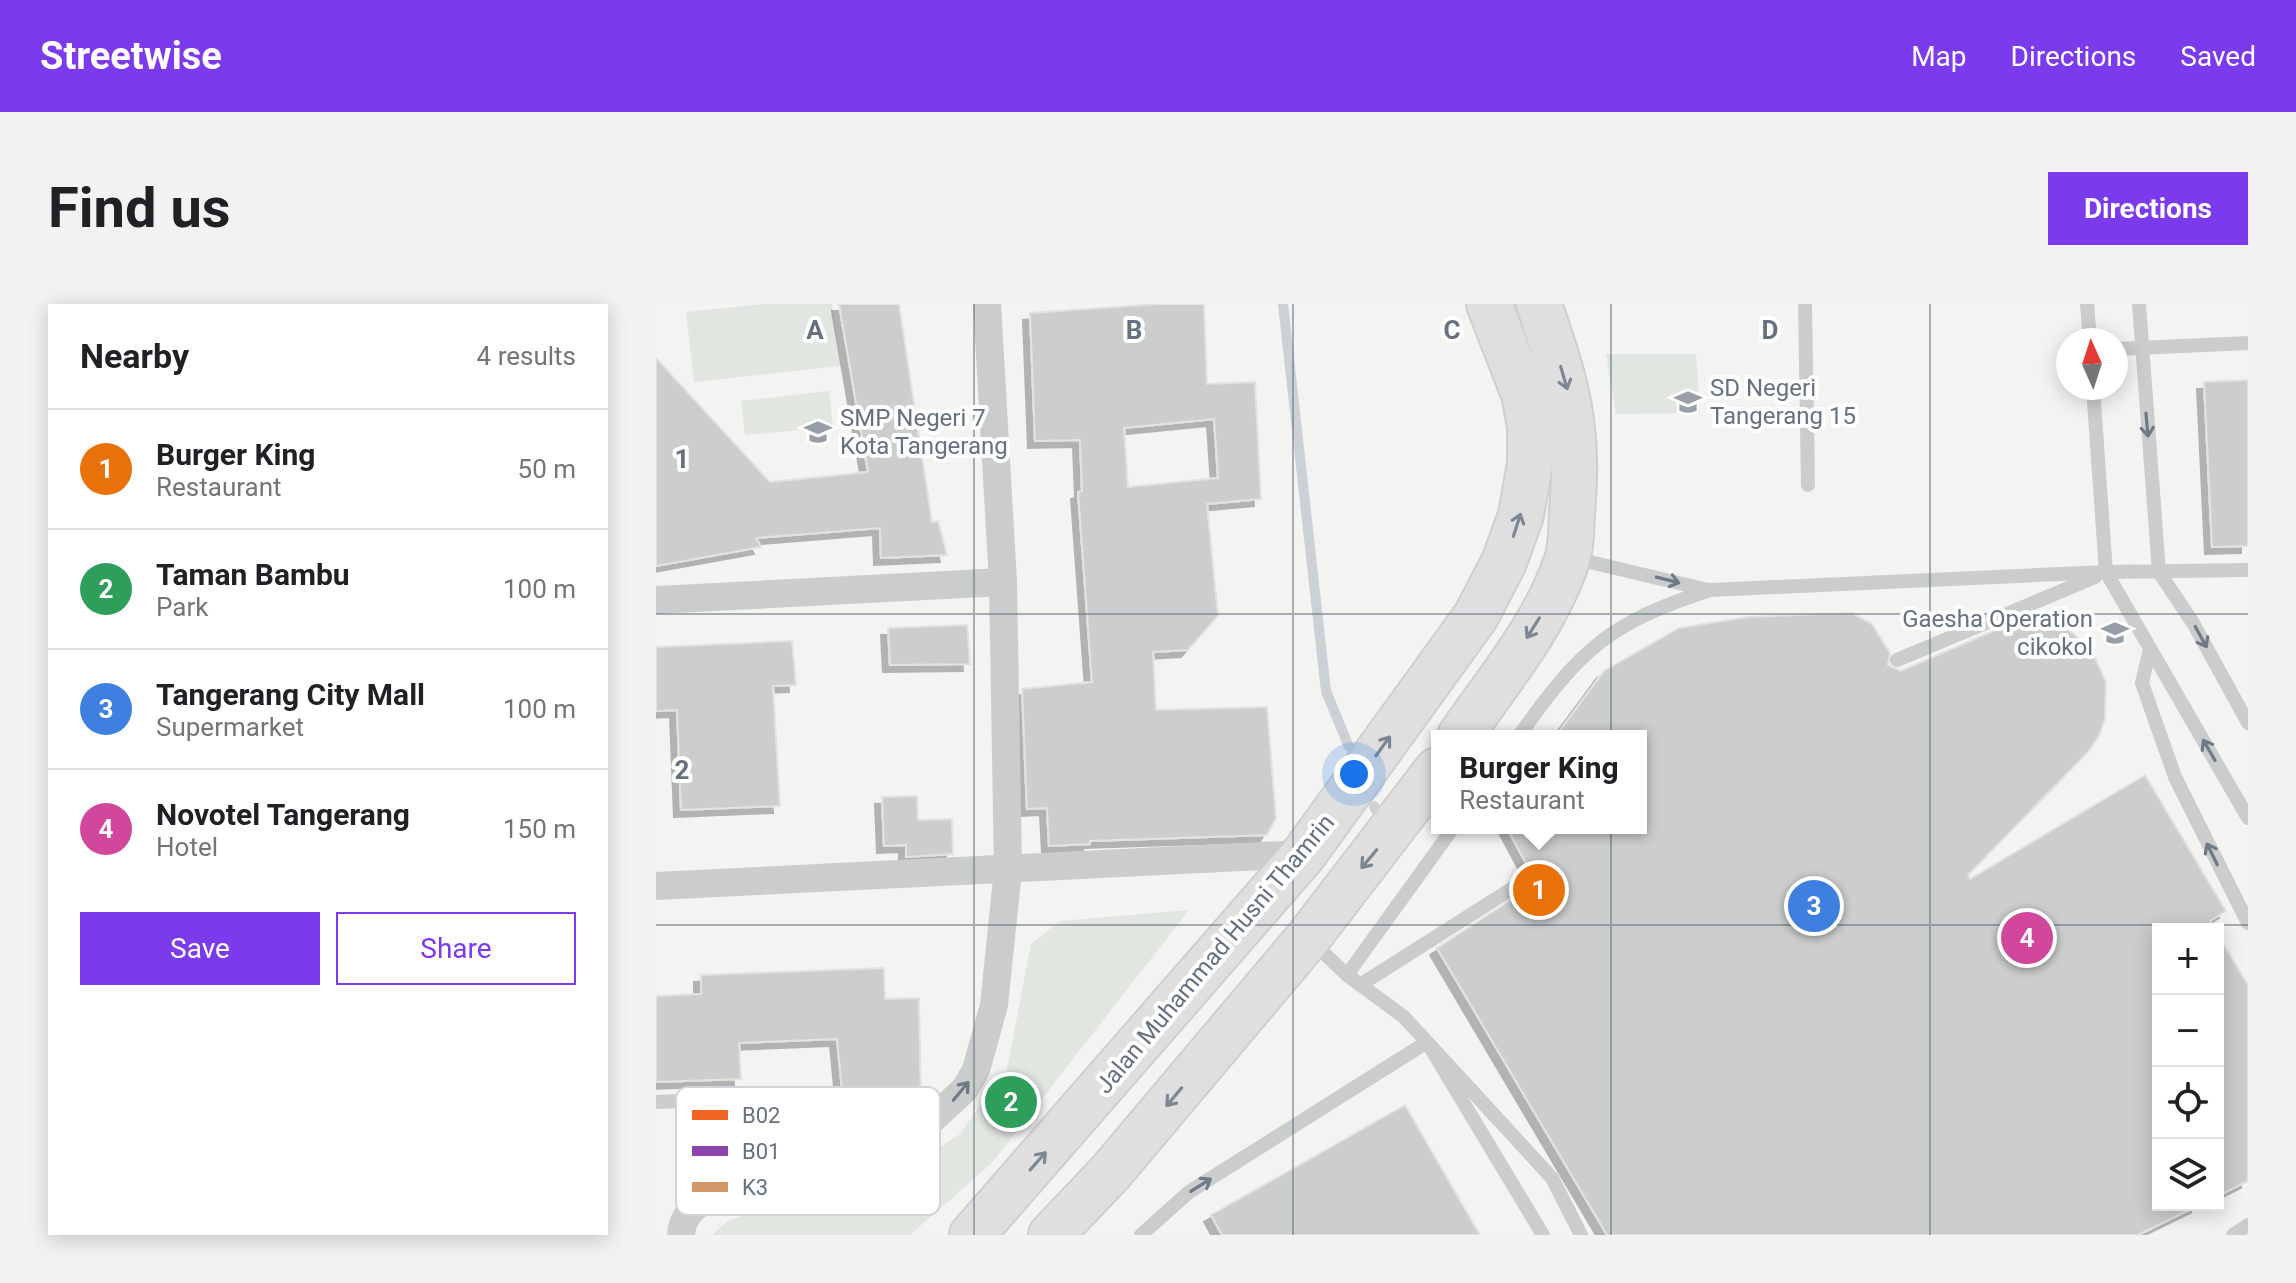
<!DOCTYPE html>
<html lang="en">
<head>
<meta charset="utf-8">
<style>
  :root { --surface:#fff; --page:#f2f2f2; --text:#202124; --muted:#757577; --line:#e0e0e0; --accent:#7c3aed }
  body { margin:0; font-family:Roboto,sans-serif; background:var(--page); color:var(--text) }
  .controls { position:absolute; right:24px; bottom:24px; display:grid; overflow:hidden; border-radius:0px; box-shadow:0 4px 20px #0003 }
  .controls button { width:72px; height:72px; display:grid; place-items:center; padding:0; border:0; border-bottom:2px solid var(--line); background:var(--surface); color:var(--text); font:40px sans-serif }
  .compass { position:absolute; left:1400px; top:24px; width:72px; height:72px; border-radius:50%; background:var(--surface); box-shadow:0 4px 20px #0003; rotate:357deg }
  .you { position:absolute; left:698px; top:470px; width:28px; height:28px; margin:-20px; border:6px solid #fff; border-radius:50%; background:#1a73e8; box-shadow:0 0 0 12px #1a73e833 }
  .badge { display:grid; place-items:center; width:52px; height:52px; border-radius:50%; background:var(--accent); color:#fff; font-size:26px; font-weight:700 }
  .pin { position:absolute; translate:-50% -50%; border:4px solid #fff; box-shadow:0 2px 8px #0006 }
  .popup { position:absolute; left:775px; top:426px; width:216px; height:104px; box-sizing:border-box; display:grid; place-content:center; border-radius:0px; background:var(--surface); filter:drop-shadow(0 2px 6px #0005); font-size:26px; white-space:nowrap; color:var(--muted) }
  .popup b { font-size:30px; color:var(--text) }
  .popup::after { content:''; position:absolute; left:50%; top:100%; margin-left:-16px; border:16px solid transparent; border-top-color:var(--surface) }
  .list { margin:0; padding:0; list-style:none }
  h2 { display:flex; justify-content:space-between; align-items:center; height:104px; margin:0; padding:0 32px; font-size:34px }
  h2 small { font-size:26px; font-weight:400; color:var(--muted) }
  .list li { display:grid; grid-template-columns:52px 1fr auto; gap:24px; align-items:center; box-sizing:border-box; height:120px; padding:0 32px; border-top:2px solid var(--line) }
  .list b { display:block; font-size:30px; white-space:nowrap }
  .list p { margin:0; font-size:26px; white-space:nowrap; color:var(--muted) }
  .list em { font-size:26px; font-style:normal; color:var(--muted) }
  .actions { display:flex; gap:16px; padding:24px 32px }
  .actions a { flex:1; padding:18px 0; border:2px solid var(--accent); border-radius:0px; text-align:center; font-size:28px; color:var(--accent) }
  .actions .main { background:var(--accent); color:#fff }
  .icon { flex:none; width:44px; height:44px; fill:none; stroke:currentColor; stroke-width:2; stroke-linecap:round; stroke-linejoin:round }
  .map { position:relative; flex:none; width:1592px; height:931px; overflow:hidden; border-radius:0px }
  header { display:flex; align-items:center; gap:48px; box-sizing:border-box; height:112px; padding:0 40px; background:var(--accent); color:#fff }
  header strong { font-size:38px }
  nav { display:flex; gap:44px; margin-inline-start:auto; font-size:28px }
  .intro { display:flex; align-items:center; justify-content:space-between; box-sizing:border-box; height:192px; padding:0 48px }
  h1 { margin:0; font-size:56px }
  .button { padding:20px 36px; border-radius:0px; background:var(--accent); color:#fff; font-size:28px; font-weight:700 }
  main { display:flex; gap:48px; padding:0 48px }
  aside { flex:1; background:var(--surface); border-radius:0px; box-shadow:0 4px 20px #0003 }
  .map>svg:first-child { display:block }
  .green { fill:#e2e6e0 }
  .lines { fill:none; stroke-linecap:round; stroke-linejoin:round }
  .stream { stroke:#cbd1d4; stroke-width:10 }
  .building { fill:#cccdcd; stroke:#e2e2e1; stroke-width:2; fill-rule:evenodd; filter:url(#shadow) }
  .primary-casing { stroke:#cfcfcf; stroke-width:48 }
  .service { stroke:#cbcccc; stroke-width:14 }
  .minor { stroke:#cbcccc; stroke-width:28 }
  .primary { stroke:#dfdfe0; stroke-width:44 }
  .oneway { stroke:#7d8792 }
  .oneway2 { stroke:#6f7a87 }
  .grid { fill:none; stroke:#65717f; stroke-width:2; stroke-opacity:0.55 }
  .labels { text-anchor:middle; stroke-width:8; stroke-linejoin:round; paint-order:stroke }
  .poi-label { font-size:24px; fill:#65717f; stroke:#fff; text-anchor:start }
  .street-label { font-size:24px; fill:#65717f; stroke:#fff }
  .key { fill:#fff; stroke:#d1d4d9; stroke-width:2 }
  .key-label { font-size:22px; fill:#65717f }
  .grid-label { font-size:26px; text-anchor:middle; font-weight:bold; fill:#65717f; stroke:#fff; stroke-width:8; stroke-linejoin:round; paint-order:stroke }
</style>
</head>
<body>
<header>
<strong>Streetwise</strong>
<nav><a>Map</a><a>Directions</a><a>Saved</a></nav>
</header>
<div class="intro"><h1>Find us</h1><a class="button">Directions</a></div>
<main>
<aside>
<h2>Nearby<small>4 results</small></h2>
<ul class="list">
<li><span class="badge" style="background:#e8710a">1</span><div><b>Burger King</b><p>Restaurant</p></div><em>50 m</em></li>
<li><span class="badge" style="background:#2e9e5b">2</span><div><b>Taman Bambu</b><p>Park</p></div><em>100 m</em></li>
<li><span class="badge" style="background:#3f7fe0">3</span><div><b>Tangerang City Mall</b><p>Supermarket</p></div><em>100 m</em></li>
<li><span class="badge" style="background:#d1479c">4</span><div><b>Novotel Tangerang</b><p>Hotel</p></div><em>150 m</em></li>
</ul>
<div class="actions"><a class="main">Save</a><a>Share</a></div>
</aside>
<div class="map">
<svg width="1592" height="931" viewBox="0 0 1592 931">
  <defs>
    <filter id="shadow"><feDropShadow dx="-7" dy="7" stdDeviation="0" flood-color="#0004"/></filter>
  </defs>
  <rect width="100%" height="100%" fill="#f3f3f1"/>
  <path class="green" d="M 108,0 L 176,0 L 185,62 L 38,78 L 30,8 Z
    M 950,50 L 1040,50 L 1044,109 L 960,110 Z
    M 173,87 L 177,123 L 89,131 L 85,97 Z
    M 533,606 L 336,859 L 254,931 L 56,931 L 73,916 L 234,874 L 303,831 L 351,765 L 375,640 L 404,617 Z"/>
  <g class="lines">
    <path class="stream" d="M 627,0 L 670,387 L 693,443
      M 718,502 L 719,505"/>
  </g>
  <path class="building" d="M 183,0 L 243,0 L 276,218 L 282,217 L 291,251 L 225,254 L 224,224 L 100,234 L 105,243 L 0,262 L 0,54 L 114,178 L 212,168 Z
    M 502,0 L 548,0 L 551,80 L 599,78 L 605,195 L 551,200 L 562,312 L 532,346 L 497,348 L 500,406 L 611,403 L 620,514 L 611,531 L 434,537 L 434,540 L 393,542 L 391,504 L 371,505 L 366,385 L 436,378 L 422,188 L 426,187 L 424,136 L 379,137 L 374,9 ZM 558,115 L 562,174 L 472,183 L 468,124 Z
    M 1592,76 L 1592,242 L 1556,243 L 1548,78 Z
    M 1196,309 L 1216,320 L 1234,349 L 1232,361 L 1245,367 L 1374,311 L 1407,321 L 1435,345 L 1450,378 L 1449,415 L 1443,432 L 1433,447 L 1312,571 L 1314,575 L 1489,471 L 1570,607 L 1554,617 L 1559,625 L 1502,625 L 1502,901 L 1543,901 L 1482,931 L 951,931 L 781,644 L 884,577 L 885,567 L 872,563 L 851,524 L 985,524 L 985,432 L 900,432 L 948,367 L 1023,324 L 1092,313 Z
    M 311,321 L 314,360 L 234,361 L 232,324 Z
    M 136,337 L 140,381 L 117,382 L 124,502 L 25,506 L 21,406 L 0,407 L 0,343 Z
    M 261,492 L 262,516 L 296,515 L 297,550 L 250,553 L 250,541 L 228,542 L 226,493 Z
    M 1562,631 L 1592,681 L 1592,877 L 1562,892 Z
    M 228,664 L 229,695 L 263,694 L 265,803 L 253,814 L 189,816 L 181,735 L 83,739 L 85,775 L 0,778 L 0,692 L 45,690 L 45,671 Z
    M 749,801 L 824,931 L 566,931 L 555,911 Z"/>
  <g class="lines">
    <g class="primary-casing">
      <path id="primary" d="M 804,432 C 842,377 890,320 911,256 C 916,241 915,223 916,208 C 924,122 910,79 883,0
        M 316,931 L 648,550 L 820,312 L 848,258 L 865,211 L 874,160 L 874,122 L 868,90 L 833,0
        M 395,931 L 454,869 L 652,634 L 781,466"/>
    </g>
    <path class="service" d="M 1149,0 L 1152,181
      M 1431,0 L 1434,36
      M 1483,0 L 1503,268 L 1537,319 L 1592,419
      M 1460,45 L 1592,39
      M 1437,84 L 1450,268 L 1592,514
      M 917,254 L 1052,286
      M 1494,345 L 1486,379 L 1519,473 L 1592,619
      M 1241,356 L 1439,273
      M 863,432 C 924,346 952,319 1054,286 L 1450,268 L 1592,266
      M 797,524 L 691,671 L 748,713 L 771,738 L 887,931
      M 655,637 L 691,671
      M 704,681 L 876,572
      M 0,798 L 107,794 L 125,871
      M 485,931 L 533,888 L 771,738 L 896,874 L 925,931
      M 1577,931 L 1592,921"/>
    <path class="minor" d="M 0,296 L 347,278 L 331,0
      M 0,582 L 648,550
      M 25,931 C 26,913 36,905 49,895 L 256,834 L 309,785 L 320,766 L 338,701 L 352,566 L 347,278"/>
    <use href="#primary" class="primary"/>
  </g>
  <defs><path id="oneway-shaft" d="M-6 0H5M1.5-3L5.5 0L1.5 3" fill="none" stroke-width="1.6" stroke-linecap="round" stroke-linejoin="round" transform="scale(2)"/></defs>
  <g class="oneway">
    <use href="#oneway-shaft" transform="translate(908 74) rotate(74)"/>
    <use href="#oneway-shaft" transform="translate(861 221) rotate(-72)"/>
    <use href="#oneway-shaft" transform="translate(877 324) rotate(122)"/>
    <use href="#oneway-shaft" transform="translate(727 442) rotate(-54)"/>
    <use href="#oneway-shaft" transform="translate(713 555) rotate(130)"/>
    <use href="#oneway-shaft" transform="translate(518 793) rotate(130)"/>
    <use href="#oneway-shaft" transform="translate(382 857) rotate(-49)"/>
  </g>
  <g class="oneway2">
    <use href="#oneway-shaft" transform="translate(1491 121) rotate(85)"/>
    <use href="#oneway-shaft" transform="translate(1012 276) rotate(14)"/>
    <use href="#oneway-shaft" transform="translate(1545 333) rotate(61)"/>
    <use href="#oneway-shaft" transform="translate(1553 446) rotate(-120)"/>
    <use href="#oneway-shaft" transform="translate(1556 550) rotate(-116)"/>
    <use href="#oneway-shaft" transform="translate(305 787) rotate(-50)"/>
    <use href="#oneway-shaft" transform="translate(545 881) rotate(-32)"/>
  </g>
  <path class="grid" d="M 318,0 L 318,931M 637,0 L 637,931M 955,0 L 955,931M 1274,0 L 1274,931M 0,310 L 1592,310M 0,621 L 1592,621"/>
  <defs>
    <g id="school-bare" transform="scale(2.16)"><path d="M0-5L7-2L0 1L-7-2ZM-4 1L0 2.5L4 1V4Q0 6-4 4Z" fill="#979ea7" stroke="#fff" stroke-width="2.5" paint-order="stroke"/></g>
  </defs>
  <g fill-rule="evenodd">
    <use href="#school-bare" x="1032" y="98"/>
    <use href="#school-bare" x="162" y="128"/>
    <use href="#school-bare" x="1459" y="329"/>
  </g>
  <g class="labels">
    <g class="poi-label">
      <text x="1054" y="92">SD Negeri<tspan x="1054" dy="28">Tangerang 15</tspan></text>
      <text x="184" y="122">SMP Negeri 7<tspan x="184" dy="28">Kota Tangerang</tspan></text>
      <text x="1437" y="323" text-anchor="end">Gaesha Operation<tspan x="1437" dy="28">cikokol</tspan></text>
    </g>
    <g class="street-label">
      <text transform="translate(559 650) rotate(-50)" y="8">Jalan Muhammad Husni Thamrin</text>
    </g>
  </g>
  <rect x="20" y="783" width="264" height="128" rx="12" class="key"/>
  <rect x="36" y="806" width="36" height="10" fill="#f26522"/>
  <rect x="36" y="842" width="36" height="10" fill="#8e44ad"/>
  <rect x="36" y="878" width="36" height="10" fill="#d09768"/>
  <g class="key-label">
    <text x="86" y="819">B02</text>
    <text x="86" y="855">B01</text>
    <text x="86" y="891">K3</text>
  </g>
  <g class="grid-label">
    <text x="159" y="35">A</text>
    <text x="478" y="35">B</text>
    <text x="796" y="35">C</text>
    <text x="1114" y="35">D</text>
    <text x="26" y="164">1</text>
    <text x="26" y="475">2</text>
  </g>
</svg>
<div class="controls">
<button>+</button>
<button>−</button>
<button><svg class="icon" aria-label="locate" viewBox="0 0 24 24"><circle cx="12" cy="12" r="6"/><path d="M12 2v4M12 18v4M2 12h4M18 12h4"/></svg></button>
<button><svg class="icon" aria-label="layers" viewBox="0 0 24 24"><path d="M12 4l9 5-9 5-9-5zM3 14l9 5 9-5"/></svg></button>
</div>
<svg class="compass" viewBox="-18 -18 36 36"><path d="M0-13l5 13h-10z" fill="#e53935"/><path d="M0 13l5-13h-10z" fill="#757577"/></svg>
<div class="you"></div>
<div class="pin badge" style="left:883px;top:586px;background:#e8710a">1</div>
<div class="popup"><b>Burger King</b>Restaurant</div>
<div class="pin badge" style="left:355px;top:798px;background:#2e9e5b">2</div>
<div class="pin badge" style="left:1158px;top:602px;background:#3f7fe0">3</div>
<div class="pin badge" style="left:1371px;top:634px;background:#d1479c">4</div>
</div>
</main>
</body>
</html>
